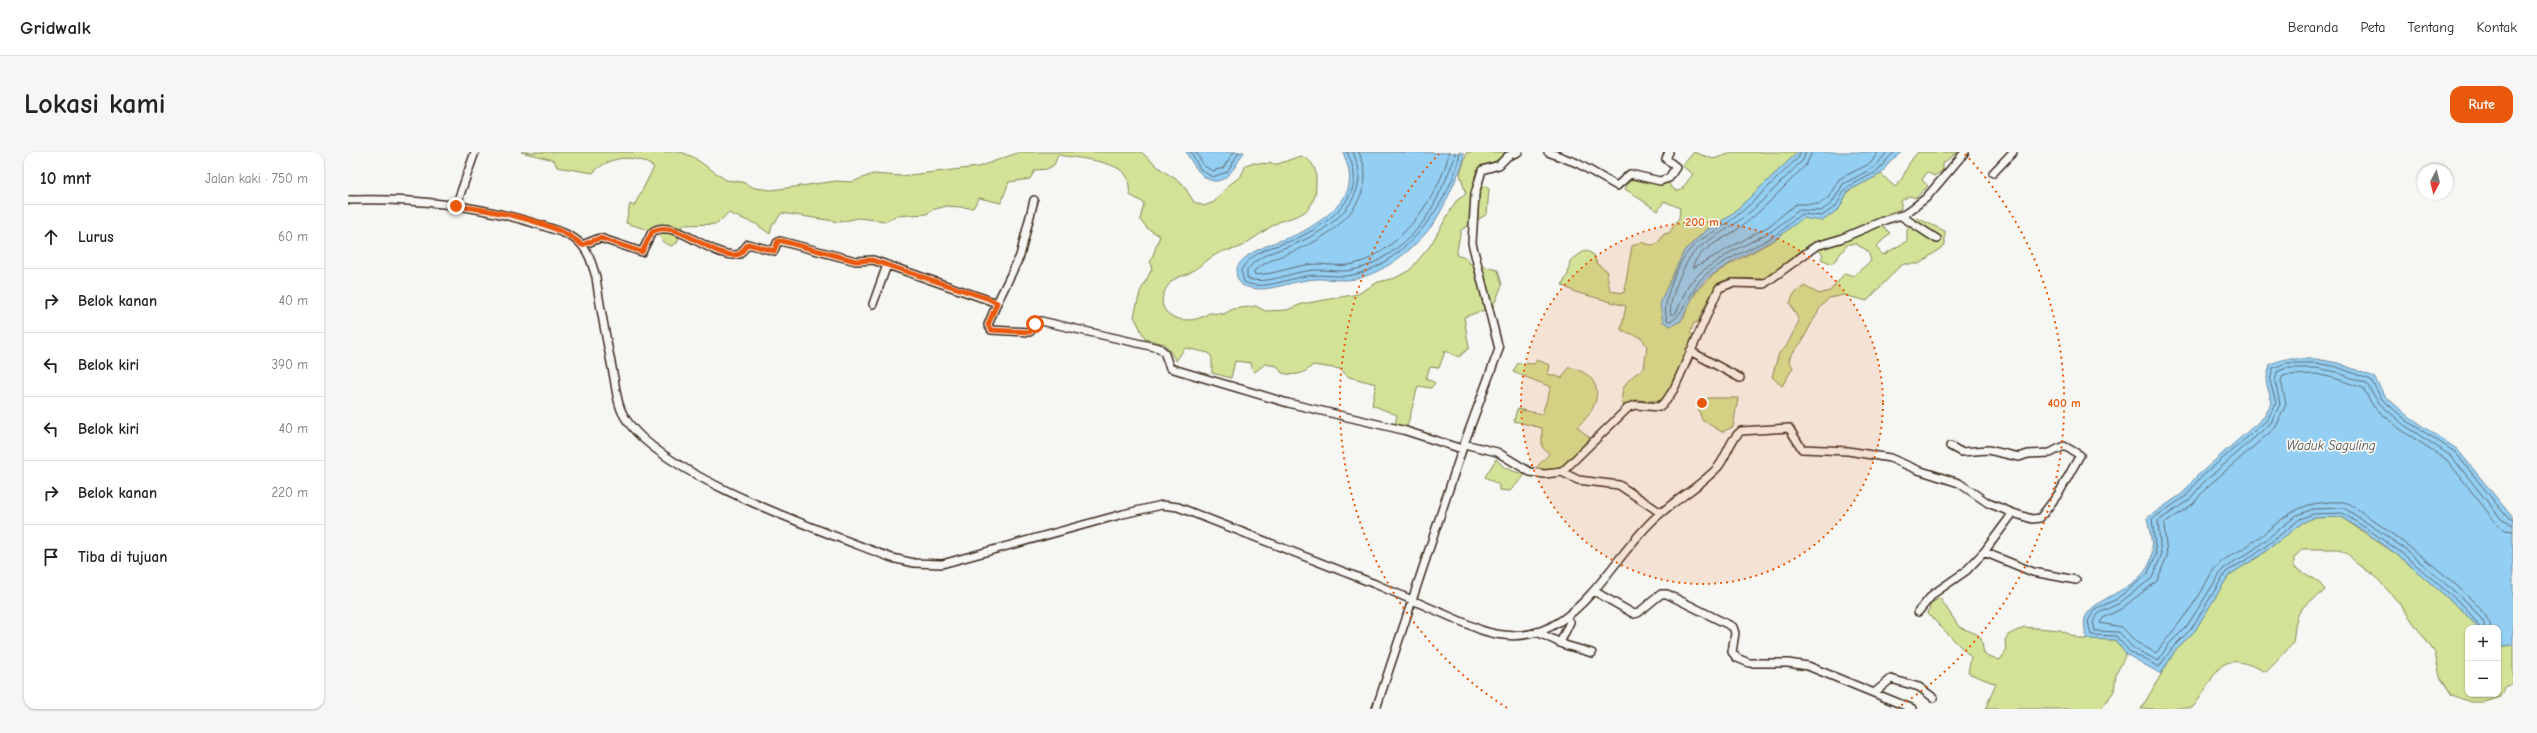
<!DOCTYPE html>
<html lang="id">
<head>
<meta charset="utf-8">
<style>
  :root { --surface:#fff; --page:#f6f6f6; --text:#222; --muted:#767676; --line:#e0e0e0; --accent:#ea580c }
  body { margin:0; font-family:"Comic Neue",sans-serif; background:var(--page); color:var(--text) }
  .controls { position:absolute; right:12px; bottom:12px; display:grid; overflow:hidden; border-radius:8px; box-shadow:0 1px 3px #0004 }
  .controls button { width:36px; height:36px; display:grid; place-items:center; padding:0; border:0; border-bottom:1px solid var(--line); background:var(--surface); color:var(--text); font:20px sans-serif }
  .compass { position:absolute; left:2069px; top:12px; width:36px; height:36px; border-radius:50%; background:var(--surface); box-shadow:0 1px 3px #0004; rotate:187deg }
  .stop { position:absolute; width:12px; height:12px; margin:-9px; border:3px solid #ea580c; border-radius:50%; background:#fff }
  .stop.end { background:#ea580c; border-color:#fff; box-shadow:0 1px 4px #0008 }
  .list { margin:0; padding:0; list-style:none }
  h2 { display:flex; justify-content:space-between; align-items:center; height:52px; margin:0; padding:0 16px; font-size:17px }
  h2 small { font-size:13px; font-weight:400; color:var(--muted) }
  .list li { display:grid; grid-template-columns:26px 1fr auto; gap:12px; align-items:center; box-sizing:border-box; height:64px; padding:0 16px; border-top:1px solid var(--line) }
  .list b { display:block; font-size:15px; white-space:nowrap }
  .list em { font-size:13px; font-style:normal; color:var(--muted) }
  .icon { flex:none; width:22px; height:22px; fill:none; stroke:currentColor; stroke-width:2; stroke-linecap:round; stroke-linejoin:round }
  .map { position:relative; flex:none; width:2165px; height:557px; overflow:hidden; border-radius:12px }
  header { display:flex; align-items:center; gap:24px; box-sizing:border-box; height:56px; padding:0 20px; background:var(--surface); border-bottom:1px solid var(--line) }
  header strong { font-size:19px }
  nav { display:flex; gap:22px; margin-inline-start:auto; font-size:14px }
  .intro { display:flex; align-items:center; justify-content:space-between; box-sizing:border-box; height:96px; padding:0 24px }
  h1 { margin:0; font-size:28px }
  .button { padding:10px 18px; border-radius:12px; background:var(--accent); color:#fff; font-size:14px; font-weight:700 }
  main { display:flex; gap:24px; padding:0 24px }
  aside { flex:1; background:var(--surface); border-radius:12px; box-shadow:0 1px 3px #0004 }
  .map>svg:first-child { display:block }
  .green { fill:#d2e296; stroke:#86865a }
  .water { fill:#93cef3; stroke:#708c9e }
  .lines { fill:none; stroke-linecap:round; stroke-linejoin:round }
  .shore { stroke:#5e6c73; stroke-width:1 }
  .street-casing { stroke:#3b2a1e; stroke-width:10 }
  .street { stroke:#f6f6f2; stroke-width:7 }
  .route { stroke:#ea580c; stroke-width:5 }
  .ring { fill:none; stroke:#e8590c; stroke-width:2; stroke-dasharray:2 4 }
  .labels { text-anchor:middle; stroke-width:3.5; stroke-linejoin:round; paint-order:stroke }
  .water-label { font-size:13px; font-style:italic; fill:#515353; stroke:#f6f6f2 }
  .centre { fill:#e8590c; stroke:#f6f6f2; stroke-width:2 }
  .ring-label { font-size:12px; text-anchor:middle; font-weight:bold; fill:#e8590c; stroke:#f6f6f2; stroke-width:3.5; stroke-linejoin:round; paint-order:stroke }
</style>
</head>
<body>
<header>
<strong>Gridwalk</strong>
<nav><a>Beranda</a><a>Peta</a><a>Tentang</a><a>Kontak</a></nav>
</header>
<div class="intro"><h1>Lokasi kami</h1><a class="button">Rute</a></div>
<main>
<aside>
<h2>10 mnt<small>Jalan kaki · 750 m</small></h2>
<ul class="list">
<li><svg class="icon" aria-label="ahead" viewBox="0 0 24 24"><path d="M12 20V5M6 11l6-6 6 6"/></svg><div><b>Lurus</b></div><em>60 m</em></li>
<li><svg class="icon" aria-label="right" viewBox="0 0 24 24"><path d="M7 20v-9h11M14 6l5 5-5 5"/></svg><div><b>Belok kanan</b></div><em>40 m</em></li>
<li><svg class="icon" aria-label="left" viewBox="0 0 24 24"><path d="M17 20v-9H6M10 6l-5 5 5 5"/></svg><div><b>Belok kiri</b></div><em>390 m</em></li>
<li><svg class="icon" aria-label="left" viewBox="0 0 24 24"><path d="M17 20v-9H6M10 6l-5 5 5 5"/></svg><div><b>Belok kiri</b></div><em>40 m</em></li>
<li><svg class="icon" aria-label="right" viewBox="0 0 24 24"><path d="M7 20v-9h11M14 6l5 5-5 5"/></svg><div><b>Belok kanan</b></div><em>220 m</em></li>
<li><svg class="icon" aria-label="arrive" viewBox="0 0 24 24"><path d="M6 21V4h12l-3 4 3 4H6"/></svg><div><b>Tiba di tujuan</b></div></li>
</ul>
</aside>
<div class="map">
<svg width="2165" height="557" viewBox="0 0 2165 557">
  <rect width="100%" height="100%" fill="#f6f6f2"/>
  <filter id="ink" filterUnits="userSpaceOnUse"><feTurbulence type="fractalNoise" baseFrequency=".025" numOctaves="2"/><feDisplacementMap in="SourceGraphic" scale="8" xChannelSelector="R" yChannelSelector="G"/><feConvolveMatrix kernelMatrix="1 2 1 2 8 2 1 2 1" color-interpolation-filters="sRGB"/></filter>
  <g filter="url(#ink)">
    <path class="green" d="M 173,0 L 333,0 L 345,5 L 378,28 L 394,30 L 407,36 L 424,38 L 488,29 L 504,30 L 525,22 L 553,24 L 630,15 L 672,0 L 793,0 L 815,19 L 834,31 L 846,50 L 856,54 L 866,50 L 881,33 L 893,24 L 898,13 L 903,11 L 930,12 L 952,4 C 961,6 967,13 968,23 C 968,36 969,46 960,57 C 951,66 937,66 927,72 C 916,79 905,87 894,94 C 888,98 883,97 876,99 C 865,102 853,114 843,120 C 837,124 826,125 822,131 C 797,162 838,178 861,161 L 876,162 L 885,157 L 908,154 L 917,159 L 939,158 L 954,152 L 1010,142 L 1030,130 L 1047,126 L 1062,118 L 1082,94 L 1108,49 L 1118,42 L 1112,22 L 1119,0 L 1160,0 L 1146,10 L 1132,15 L 1126,25 L 1141,37 L 1139,62 L 1113,78 L 1108,103 L 1120,107 L 1121,111 L 1150,118 L 1154,133 L 1145,155 L 1116,165 L 1121,196 L 1111,205 L 1097,199 L 1091,216 L 1082,215 L 1078,226 L 1087,231 L 1083,236 L 1070,234 L 1059,275 L 1047,273 L 1049,263 L 1024,253 L 1028,232 L 1001,225 L 992,217 L 965,213 C 955,223 947,224 934,221 L 929,214 L 917,212 L 907,220 L 905,219 L 903,211 L 887,209 L 883,226 L 864,221 L 864,206 L 861,201 L 837,196 L 828,209 L 817,192 L 797,187 L 786,164 L 792,140 L 804,117 L 802,111 L 812,84 L 799,76 L 792,68 L 796,51 L 782,43 C 781,38 781,29 779,25 C 771,8 726,6 710,3 L 706,13 L 699,17 L 687,18 L 682,27 L 661,30 L 653,51 L 631,46 L 625,56 L 599,54 L 583,58 L 579,62 L 548,64 L 538,69 L 510,66 L 492,70 L 434,61 L 424,74 L 422,82 L 408,72 L 380,61 L 369,72 L 335,73 L 329,91 L 323,94 L 315,90 L 310,81 L 278,71 L 282,52 L 286,54 L 306,15 C 286,2 262,3 245,21 L 209,15 L 206,8 Z
      M 1346,0 L 1365,7 L 1387,0 L 1447,0 L 1448,2 L 1382,64 L 1357,79 L 1336,99 L 1314,146 L 1336,165 C 1349,119 1393,110 1429,86 C 1438,81 1446,69 1456,65 C 1467,61 1480,60 1491,57 L 1500,39 L 1533,22 L 1547,35 C 1560,22 1556,14 1570,0 L 1610,0 L 1595,11 L 1595,18 L 1586,24 L 1579,20 L 1574,28 L 1580,34 L 1568,46 L 1561,44 L 1553,49 L 1553,57 L 1541,61 L 1534,74 L 1542,81 L 1528,95 L 1535,103 L 1559,89 L 1559,78 L 1569,66 L 1597,79 L 1597,93 L 1571,112 L 1556,112 L 1551,115 L 1519,149 L 1496,143 L 1481,146 L 1472,156 L 1453,191 L 1443,203 L 1441,208 L 1445,216 L 1434,234 L 1424,225 L 1431,201 L 1438,195 L 1451,169 L 1442,151 L 1446,142 L 1456,134 L 1471,142 L 1482,139 L 1497,121 L 1505,124 L 1523,109 L 1520,99 L 1508,92 L 1500,92 L 1484,112 L 1473,107 L 1475,102 L 1462,92 L 1416,127 C 1363,125 1372,125 1349,171 L 1346,171 L 1342,181 L 1346,184 L 1318,243 L 1312,249 L 1286,248 L 1276,255 C 1269,235 1281,226 1296,216 L 1299,195 L 1294,186 L 1273,178 L 1278,154 L 1227,140 L 1214,133 L 1220,122 L 1222,109 L 1238,98 L 1246,103 L 1249,112 L 1258,118 L 1262,139 L 1276,141 L 1284,94 L 1293,90 L 1303,93 L 1309,92 L 1316,82 L 1321,81 L 1331,66 L 1332,56 L 1316,49 L 1310,59 L 1277,37 L 1283,26 L 1311,27 L 1316,23 L 1323,35 L 1329,39 L 1333,38 L 1345,22 L 1334,14 Z
      M 1189,208 L 1202,213 L 1200,222 L 1214,226 L 1221,215 C 1259,224 1254,254 1229,275 L 1242,286 C 1227,302 1212,326 1188,316 L 1201,302 L 1194,295 L 1194,276 L 1166,269 L 1169,257 L 1194,262 L 1203,235 L 1165,220 L 1170,211 L 1186,212 Z
      M 1360,246 L 1390,246 L 1385,275 L 1374,280 L 1354,268 L 1350,256 Z
      M 1148,307 L 1157,316 L 1177,323 L 1162,339 L 1151,338 L 1151,333 L 1137,325 Z
      M 1993,365 L 2051,404 L 2115,459 L 2130,476 L 2120,476 L 2120,542 L 2150,542 L 2150,491 L 2156,494 L 2165,493 L 2165,531 L 2158,533 L 2153,545 L 2136,550 L 2122,550 L 2104,543 L 2092,525 L 2087,501 L 2052,452 L 2026,423 L 2009,412 L 2000,402 L 1989,397 L 1954,397 L 1946,406 L 1946,415 L 1970,429 L 1977,438 C 1970,446 1959,449 1953,458 C 1946,467 1947,480 1945,491 C 1944,493 1921,518 1918,520 C 1865,493 1872,524 1844,556 L 1793,557 L 1828,497 L 1846,480 L 1881,423 L 1910,405 L 1954,371 L 1965,366 Z
      M 1592,446 L 1611,475 L 1629,482 L 1633,486 L 1636,502 L 1652,508 L 1658,499 L 1657,488 L 1660,483 L 1676,475 L 1712,478 L 1732,487 L 1767,488 L 1778,502 L 1768,522 L 1766,539 L 1753,557 L 1637,557 L 1648,532 L 1620,521 L 1623,505 L 1580,462 L 1583,451 Z"/>
    <path class="water" d="M 838,0 L 896,0 C 891,7 888,15 882,21 C 863,43 846,15 838,0 Z
      M 995,0 L 1116,1 L 1115,11 C 1107,29 1099,49 1089,66 C 1073,92 1038,121 1007,127 C 991,130 975,125 959,128 C 938,131 914,143 894,133 C 868,104 938,88 952,81 C 969,72 998,53 1001,33 C 1003,21 999,11 995,0 Z
      M 1450,0 L 1554,0 L 1542,9 L 1533,22 L 1500,39 L 1491,57 L 1474,69 L 1455,66 L 1429,86 L 1387,108 L 1359,126 L 1349,137 L 1333,169 L 1323,174 L 1315,170 L 1312,153 L 1314,146 L 1336,99 L 1357,79 L 1382,64 Z
      M 1937,207 L 1968,207 L 1990,211 L 2026,225 L 2037,244 L 2062,266 L 2109,297 L 2165,366 L 2165,493 L 2156,494 L 2150,491 L 2150,476 L 2130,476 L 2115,459 L 2051,404 L 2019,381 L 1993,365 L 1965,366 L 1954,371 L 1910,405 L 1881,423 L 1846,480 L 1828,497 L 1813,522 L 1778,502 L 1767,488 L 1738,487 C 1738,481 1735,471 1737,466 C 1746,443 1800,437 1804,402 C 1805,391 1801,377 1799,366 L 1835,341 L 1848,325 L 1916,265 L 1924,251 L 1918,230 L 1922,212 Z"/>
    <g class="lines">
      <path class="shore" d="M 843,0 L 852,17 L 864,25 L 879,20 L 891,0
        M 848,0 L 856,14 L 865,19 L 875,16 L 886,0
        M 999,0 C 1002,6 1005,14 1006,21 C 1010,52 970,78 945,88 C 926,95 905,98 893,118 L 896,130 C 914,139 939,127 958,124 C 975,121 992,127 1009,122 C 1057,110 1105,48 1112,0
        M 1005,0 C 1007,6 1011,14 1011,21 C 1013,55 975,81 947,92 C 929,99 911,102 899,118 L 899,126 C 915,134 941,121 959,119 C 974,116 989,121 1004,118 C 1033,113 1066,86 1081,61 C 1091,45 1098,26 1106,8 L 1107,0
        M 1011,0 C 1013,7 1017,14 1017,21 C 1018,54 986,81 958,94 C 939,103 924,105 906,119 L 906,122 C 916,125 944,115 957,113 C 973,110 989,116 1006,112 C 1049,102 1094,42 1101,0
        M 1452,0 L 1451,5 C 1429,25 1409,48 1386,66 C 1371,79 1351,85 1339,101 C 1329,114 1311,155 1320,169 C 1332,172 1345,133 1356,124 C 1377,106 1404,97 1426,84 C 1436,78 1444,69 1453,62 L 1474,64 L 1488,54 L 1498,36 L 1530,19 L 1539,7 L 1547,0
        M 1458,0 L 1455,8 C 1433,29 1412,54 1388,71 C 1373,82 1355,89 1343,104 C 1335,114 1319,151 1323,163 L 1328,161 L 1341,132 L 1354,119 L 1383,100 L 1424,79 L 1451,58 L 1473,59 L 1484,51 L 1495,32 L 1527,15 L 1539,0
        M 1464,0 L 1458,13 C 1436,34 1415,59 1390,77 C 1379,85 1345,100 1345,116 L 1421,74 L 1448,52 L 1471,52 L 1480,46 L 1491,27 L 1523,11 L 1530,0
        M 2132,476 L 2118,456 L 2054,401 L 2021,378 L 1994,361 L 1965,362 L 1952,367 L 1908,402 L 1878,420 L 1843,477 L 1825,495 L 1811,515 L 1781,499 L 1768,484 L 1743,483 L 1740,469 L 1747,457 L 1767,448 L 1799,423 L 1808,403 L 1804,367 L 1838,344 L 1851,327 L 1919,268 L 1928,251 L 1922,229 L 1925,216 L 1938,211 L 1968,211 L 1989,215 L 2023,228 L 2034,247 L 2059,269 L 2107,300 L 2158,364 L 2165,368
        M 2137,476 L 2135,469 L 2121,452 L 2057,397 L 2024,374 L 1996,356 L 1965,357 L 1949,363 L 1905,398 L 1875,417 L 1839,474 L 1821,492 L 1810,509 L 1784,495 L 1771,480 L 1747,479 L 1745,470 L 1751,461 L 1770,452 L 1804,426 L 1813,404 L 1810,369 L 1841,348 L 1855,331 L 1923,271 L 1932,252 L 1927,229 L 1929,220 L 1938,216 L 1968,216 L 1988,220 L 2019,232 L 2030,250 L 2056,273 L 2103,304 L 2154,368 L 2165,373
        M 2143,476 C 2142,450 2027,369 2002,352 C 1995,349 1988,350 1981,350 C 1943,352 1931,372 1902,392 C 1892,400 1878,404 1869,414 C 1860,424 1857,435 1850,445 C 1837,465 1822,482 1808,501 L 1788,490 L 1774,475 L 1752,471 L 1755,466 L 1773,457 L 1809,429 L 1819,404 L 1816,372 L 1845,352 L 1859,335 L 1928,275 L 1938,252 L 1933,229 L 1935,224 L 1939,223 L 1968,222 L 1986,226 L 2015,236 L 2025,254 L 2052,277 L 2099,308 L 2149,372 L 2157,378 L 2165,379"/>
      <g class="street-casing">
        <path id="street" d="M 1200,0 L 1229,11 L 1269,34 L 1282,22 L 1312,29 L 1321,26 L 1328,15 L 1318,7 L 1321,0
          M 1645,21 L 1665,0
          M 0,48 C 64,46 129,53 189,72 C 204,77 222,81 233,92 C 242,102 244,113 248,125 C 252,157 259,189 265,221 C 268,234 268,250 275,262 C 307,323 478,380 544,406 L 566,411 L 594,412 L 775,362 L 814,353 L 830,355 L 1027,432 L 1133,478 C 1219,507 1253,420 1302,371 C 1322,350 1350,337 1370,315 C 1379,304 1382,287 1393,279 L 1441,276 L 1454,297 L 1500,299 L 1542,306 L 1570,318 L 1611,331 L 1640,351 L 1665,361 L 1684,367 L 1692,366 L 1711,341 L 1732,303 L 1716,294 L 1702,301 L 1680,302 L 1671,305 L 1640,298 L 1613,300 L 1602,294
          M 108,54 L 127,0
          M 1553,64 L 1589,87
          M 234,93 L 252,86 L 294,100 L 304,80 C 327,64 367,110 392,102 L 400,92 L 426,99 L 429,91 L 432,89 L 508,109 L 525,108 L 649,151 L 640,173 L 643,178 L 682,180 L 689,170 L 693,169 L 811,196 L 816,200 L 822,216 L 940,251 L 1055,278 L 1114,297
          M 649,151 L 672,104 L 686,48
          M 525,152 L 539,113
          M 1342,199 L 1392,226
          M 1116,292 L 1151,197 L 1124,91 L 1127,42 L 1134,18 L 1151,13 L 1160,4 L 1170,0
          M 1214,320 L 1230,328 L 1271,333 L 1313,361
          M 1636,400 L 1685,420 L 1728,428
          M 1246,439 L 1286,462 L 1290,461 L 1313,442 L 1319,442 L 1385,475 L 1387,481 L 1384,500 L 1389,506 L 1401,511 L 1440,511 L 1460,514 L 1565,557
          M 1570,460 L 1585,442 L 1618,419 L 1636,400 L 1665,361
          M 1189,480 L 1217,493 L 1244,501
          M 1212,491 L 1222,470
          M 1526,541 L 1543,527 L 1571,535 L 1586,546
          M 1028,557 L 1116,292 L 1149,300 L 1182,320 L 1197,322 L 1214,320 L 1281,255 L 1288,253 L 1311,255 L 1318,249 L 1326,237 L 1371,136 L 1384,131 L 1416,132 L 1468,94 L 1492,87 L 1537,68 L 1557,62 L 1578,46 L 1617,0"/>
      </g>
      <use href="#street" class="street"/>
    </g>
  </g>
  <g class="lines" filter="url(#ink)">
    <path class="route" d="M 108,54 C 142,58 208,69 234,93 L 252,86 L 294,100 L 304,80 C 328,64 367,110 392,102 L 400,92 L 426,99 L 430,89 L 434,89 L 508,109 L 524,108 L 641,147 L 649,151 L 640,173 L 643,178 L 682,180 L 687,172"/>
  </g>
  <circle cx="1354" cy="251" r="181" fill="#e8590c" fill-opacity=".12"/>
  <g class="ring">
    <circle cx="1354" cy="251" r="181"/>
    <path d="M1159 556A362 362 0 0 1 1091 2M1617 2A362 362 0 0 1 1549 556"/>
  </g>
  <g class="labels">
    <g class="water-label">
      <text x="1983" y="298">Waduk Saguling</text>
    </g>
  </g>
  <circle cx="1354" cy="251" r="6" class="centre"/>
  <g class="ring-label">
    <text x="1354" y="74">200 m</text>
    <text x="1716" y="255">400 m</text>
  </g>
</svg>
<div class="controls">
<button>+</button>
<button>−</button>
</div>
<svg class="compass" viewBox="-18 -18 36 36"><path d="M0-13l5 13h-10z" fill="#e53935"/><path d="M0 13l5-13h-10z" fill="#767676"/></svg>
<div class="stop" style="left:687px;top:172px"></div>
<div class="stop end" style="left:108px;top:54px"></div>
</div>
</main>
</body>
</html>
